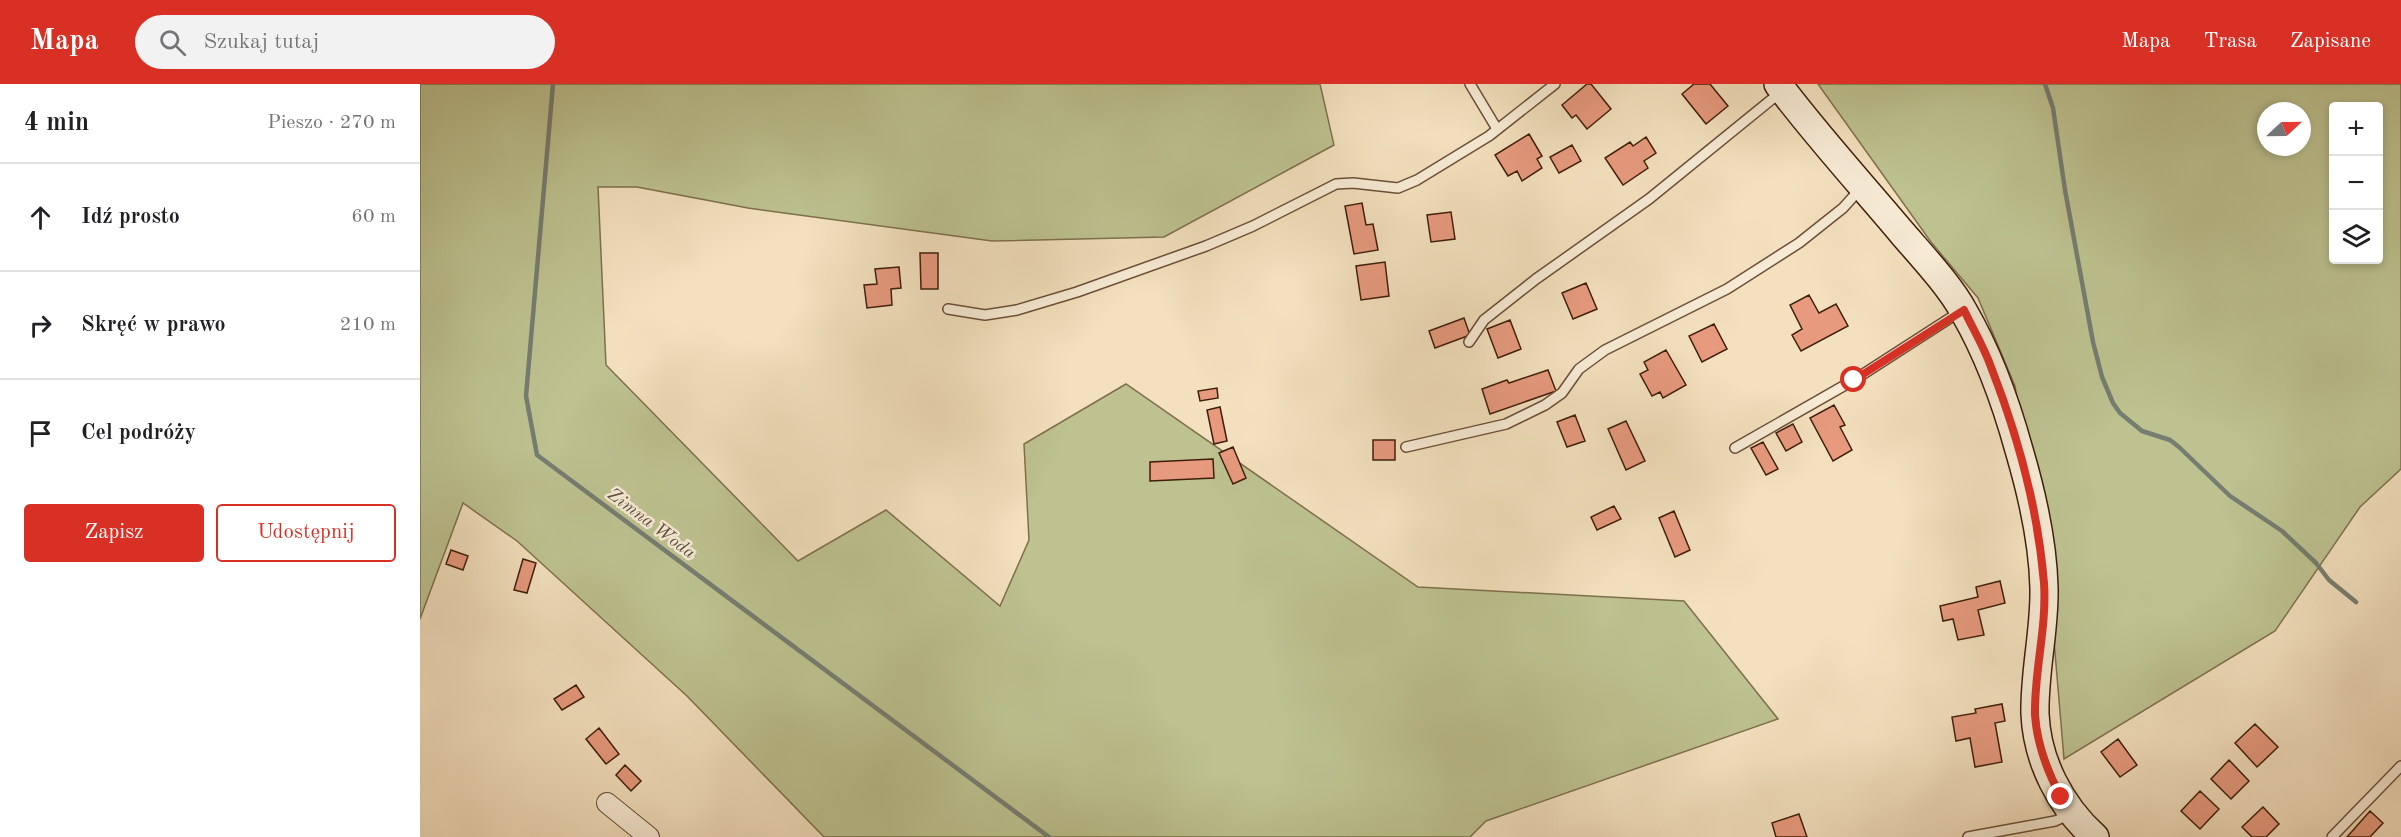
<!DOCTYPE html>
<html lang="pl">
<head>
<meta charset="utf-8">
<style>
  :root { --surface:#fff; --page:#f2f2f2; --text:#202124; --muted:#757577; --line:#e0e0e0; --accent:#d93025 }
  body { margin:0; font-family:"Old Standard TT",serif; background:var(--page); color:var(--text) }
  .controls { position:absolute; right:18px; top:18px; display:grid; overflow:hidden; border-radius:6px; box-shadow:0 3px 9px #0003 }
  .controls button { width:54px; height:54px; display:grid; place-items:center; padding:0; border:0; border-bottom:2px solid var(--line); background:var(--surface); color:var(--text); font:30px sans-serif }
  .compass { position:absolute; left:1837px; top:18px; width:54px; height:54px; border-radius:50%; background:var(--surface); box-shadow:0 3px 9px #0003; rotate:68deg }
  .stop { position:absolute; width:18px; height:18px; margin:-14px; border:4px solid #d93025; border-radius:50%; background:#fff }
  .stop.end { background:#d93025; border-color:#fff; box-shadow:0 2px 6px #0008 }
  .list { margin:0; padding:0; list-style:none }
  h2 { display:flex; justify-content:space-between; align-items:center; height:78px; margin:0; padding:0 24px; font-size:26px }
  h2 small { font-size:20px; font-weight:400; color:var(--muted) }
  .list li { display:grid; grid-template-columns:39px 1fr auto; gap:18px; align-items:center; box-sizing:border-box; height:108px; padding:0 24px; border-top:2px solid var(--line) }
  .list b { display:block; font-size:22px; white-space:nowrap }
  .list em { font-size:20px; font-style:normal; color:var(--muted) }
  .actions { display:flex; gap:12px; padding:18px 24px }
  .actions a { flex:1; padding:14px 0; border:2px solid var(--accent); border-radius:6px; text-align:center; font-size:21px; color:var(--accent) }
  .actions .main { background:var(--accent); color:#fff }
  .icon { flex:none; width:33px; height:33px; fill:none; stroke:currentColor; stroke-width:2; stroke-linecap:round; stroke-linejoin:round }
  .map { position:relative; flex:none; width:1981px; height:753px; overflow:hidden }
  header { display:flex; align-items:center; gap:36px; box-sizing:border-box; height:84px; padding:0 30px; background:var(--accent); color:#fff }
  header strong { font-size:28px }
  nav { display:flex; gap:33px; margin-inline-start:auto; font-size:21px }
  .search { width:420px; height:54px; background:var(--page); display:flex; align-items:center; gap:15px; box-sizing:border-box; padding:0 21px; border-radius:33px; color:var(--muted); font-size:22px }
  main { display:flex }
  aside { flex:1; background:var(--surface) }
  .map>svg:first-child { display:block }
  .green { fill:#bdc290; stroke:#7e704d; stroke-width:1.5; fill-rule:evenodd }
  .lines { fill:none; stroke-linecap:round; stroke-linejoin:round }
  .stream { stroke:#767d71; stroke-width:4.5 }
  .building { fill:#e79a7e; stroke:#3f1e0a; stroke-width:1.5 }
  .lane-casing { stroke:#6c4e37; stroke-width:12 }
  .street-casing { stroke:#6c4e37; stroke-width:22 }
  .secondary-casing { stroke:#3f1e0a; stroke-width:30 }
  .lane { stroke:#f7ebd5; stroke-width:9 }
  .street { stroke:#f7ebd5; stroke-width:20 }
  .secondary { stroke:#f7ebd5; stroke-width:27 }
  .route { stroke:#d93025; stroke-width:8 }
  .labels { text-anchor:middle; stroke-width:5; stroke-linejoin:round; paint-order:stroke }
  .water-label { font-size:18px; font-style:italic; fill:#5b4e3d; stroke:#f7ebd5 }
</style>
</head>
<body>
<header>
<strong>Mapa</strong>
<div class="search"><svg class="icon" aria-label="search" viewBox="0 0 24 24"><circle cx="10" cy="10" r="6"/><path d="M15 15l6 6"/></svg>Szukaj tutaj</div>
<nav><a>Mapa</a><a>Trasa</a><a>Zapisane</a></nav>
</header>
<main>
<aside>
<h2>4 min<small>Pieszo · 270 m</small></h2>
<ul class="list">
<li><svg class="icon" aria-label="ahead" viewBox="0 0 24 24"><path d="M12 20V5M6 11l6-6 6 6"/></svg><div><b>Idź prosto</b></div><em>60 m</em></li>
<li><svg class="icon" aria-label="right" viewBox="0 0 24 24"><path d="M7 20v-9h11M14 6l5 5-5 5"/></svg><div><b>Skręć w prawo</b></div><em>210 m</em></li>
<li><svg class="icon" aria-label="arrive" viewBox="0 0 24 24"><path d="M6 21V4h12l-3 4 3 4H6"/></svg><div><b>Cel podróży</b></div></li>
</ul>
<div class="actions"><a class="main">Zapisz</a><a>Udostępnij</a></div>
</aside>
<div class="map">
<svg width="1981" height="753" viewBox="0 0 1981 753">
  <rect width="100%" height="100%" fill="#f3e0be"/>
  <filter id="stains"><feTurbulence type="fractalNoise" baseFrequency=".00333" numOctaves="4"/><feColorMatrix values="0 0 0 0 .2 0 0 0 0 .09 0 0 0 0 .02 0 0 0 .5 -.17"/></filter>
  <radialGradient id="worn" r=".72"><stop offset=".6" stop-color="#630" stop-opacity="0"/><stop offset="1" stop-color="#630" stop-opacity=".3"/></radialGradient>
  <path class="green" d="M 0,0 L 900,0 L 914,61 L 744,153 L 572,157 L 328,124 L 217,103 L 178,103 L 186,281 L 378,477 L 466,426 L 580,522 L 609,456 L 604,360 L 706,300 L 998,503 L 1264,517 L 1358,635 L 1066,737 L 1050,753 L 404,753 L 267,612 L 97,457 L 43,419 L 0,535 Z
    M 1398,0 L 1981,0 L 1981,385 L 1940,423 L 1855,547 L 1644,675 L 1633,545 L 1595,302 L 1558,214 L 1511,158 ZM 1914,22 L 1958,22 L 1958,176 L 1914,176 ZM 1846,27 L 1882,27 L 1882,63 L 1846,63 Z"/>
  <g class="lines">
    <path class="stream" d="M 133,0 L 106,312 L 117,371 L 629,753
      M 1625,0 L 1633,24 L 1645,106 L 1673,258 L 1682,293 L 1693,319 L 1700,329 L 1722,347 L 1750,356 L 1759,363 L 1810,412 L 1862,447 L 1896,479 L 1909,496 L 1936,518"/>
  </g>
  <path class="building" d="M 1167,0 L 1171,0 L 1191,25 L 1167,45 L 1156,31 L 1152,34 L 1142,21 Z
    M 1274,0 L 1290,0 L 1308,22 L 1286,40 L 1262,10 Z
    M 1109,50 L 1122,72 L 1117,75 L 1122,84 L 1102,97 L 1097,87 L 1088,92 L 1075,71 Z
    M 1226,53 L 1236,69 L 1224,77 L 1228,84 L 1203,101 L 1185,74 L 1210,58 L 1213,62 Z
    M 1152,61 L 1161,77 L 1139,89 L 1130,73 Z
    M 942,119 L 946,141 L 953,140 L 958,166 L 934,170 L 925,122 Z
    M 1031,128 L 1035,155 L 1011,158 L 1007,131 Z
    M 500,169 L 518,169 L 518,205 L 501,205 Z
    M 965,178 L 969,212 L 941,216 L 936,182 Z
    M 479,183 L 481,204 L 471,205 L 472,221 L 447,224 L 444,201 L 457,200 L 455,185 Z
    M 1166,199 L 1177,225 L 1153,235 L 1142,209 Z
    M 1389,211 L 1399,229 L 1416,220 L 1428,242 L 1381,267 L 1372,251 L 1382,245 L 1370,221 Z
    M 1044,234 L 1050,251 L 1015,264 L 1009,247 Z
    M 1090,236 L 1101,265 L 1078,274 L 1067,245 Z
    M 1294,240 L 1307,265 L 1282,278 L 1269,252 Z
    M 1246,266 L 1266,301 L 1243,314 L 1240,308 L 1232,312 L 1220,290 L 1228,286 L 1224,278 Z
    M 1128,286 L 1136,307 L 1070,330 L 1062,305 L 1087,296 L 1089,299 Z
    M 797,304 L 798,314 L 780,317 L 778,307 Z
    M 1414,321 L 1425,341 L 1420,343 L 1432,366 L 1413,377 L 1390,334 Z
    M 800,323 L 807,357 L 794,360 L 787,326 Z
    M 1155,331 L 1165,357 L 1147,363 L 1137,338 Z
    M 1206,337 L 1225,377 L 1206,386 L 1188,345 Z
    M 1373,340 L 1382,358 L 1366,367 L 1356,349 Z
    M 953,356 L 975,356 L 975,376 L 953,376 Z
    M 1343,358 L 1358,385 L 1346,391 L 1331,364 Z
    M 813,363 L 826,394 L 813,400 L 799,369 Z
    M 793,375 L 794,394 L 730,397 L 730,378 Z
    M 1194,422 L 1201,435 L 1177,446 L 1171,433 Z
    M 1254,427 L 1270,466 L 1255,473 L 1239,434 Z
    M 31,466 L 48,472 L 43,486 L 26,480 Z
    M 103,475 L 116,479 L 107,509 L 94,506 Z
    M 1580,497 L 1585,519 L 1558,526 L 1564,551 L 1538,556 L 1533,535 L 1523,537 L 1520,522 L 1558,513 L 1556,503 Z
    M 156,601 L 164,613 L 142,626 L 134,615 Z
    M 1582,620 L 1585,637 L 1575,639 L 1582,678 L 1555,683 L 1550,654 L 1536,657 L 1532,633 L 1556,629 L 1555,625 Z
    M 1835,640 L 1858,663 L 1837,683 L 1815,659 Z
    M 179,644 L 199,670 L 186,680 L 166,655 Z
    M 1698,655 L 1717,681 L 1700,693 L 1681,668 Z
    M 1809,676 L 1829,697 L 1811,715 L 1791,695 Z
    M 205,681 L 221,697 L 211,707 L 196,691 Z
    M 1780,707 L 1799,725 L 1780,745 L 1761,727 Z
    M 1843,723 L 1859,740 L 1846,753 L 1832,753 L 1822,743 Z
    M 1950,727 L 1963,739 L 1950,753 L 1927,753 Z
    M 1379,730 L 1387,753 L 1356,753 L 1352,739 Z"/>
  <g class="lines">
    <g class="lane-casing">
      <path id="lane" d="M 1050,0 L 1077,45
        M 528,225 L 565,231 L 597,226 L 657,208 L 786,162 L 833,142 L 916,100 L 933,99 L 978,104 L 997,96 L 1069,52 L 1135,0
        M 1049,258 L 1064,236 L 1116,195 L 1229,115 L 1362,7
        M 986,363 L 1086,340 L 1125,321 L 1142,309 L 1159,285 L 1185,266 L 1307,205 L 1379,159 L 1423,124 L 1441,104
        M 1315,364 L 1434,296 L 1541,227
        M 1548,753 L 1635,737 L 1651,730
        M 1912,753 L 1981,682"/>
    </g>
    <g class="street-casing">
      <path id="street" d="M 187,719 L 229,753"/>
    </g>
    <g class="secondary-casing">
      <path id="secondary" d="M 1358,0 C 1397,52 1441,100 1483,150 C 1502,172 1530,202 1544,228 C 1569,271 1586,319 1599,366 C 1612,410 1623,458 1624,504 C 1625,546 1614,588 1615,630 C 1617,677 1641,723 1675,753"/>
    </g>
    <use href="#lane" class="lane"/>
    <use href="#street" class="street"/>
    <use href="#secondary" class="secondary"/>
  </g>
  <g class="lines">
    <path class="route" d="M 1434,296 L 1544,226 C 1553,245 1564,263 1571,283 C 1598,352 1618,426 1624,499 C 1627,544 1614,587 1615,631 C 1617,660 1627,687 1641,713"/>
  </g>
  <g class="labels">
    <g class="water-label">
      <text transform="translate(232 439) rotate(37)" y="6">Zimna Woda</text>
    </g>
  </g>
  <rect width="100%" height="100%" filter="url(#stains)"/>
  <rect width="100%" height="100%" fill="url(#worn)"/>
</svg>
<div class="controls">
<button>+</button>
<button>−</button>
<button><svg class="icon" aria-label="layers" viewBox="0 0 24 24"><path d="M12 4l9 5-9 5-9-5zM3 14l9 5 9-5"/></svg></button>
</div>
<svg class="compass" viewBox="-18 -18 36 36"><path d="M0-13l5 13h-10z" fill="#e53935"/><path d="M0 13l5-13h-10z" fill="#757577"/></svg>
<div class="stop" style="left:1434px;top:296px"></div>
<div class="stop end" style="left:1641px;top:713px"></div>
</div>
</main>
</body>
</html>
